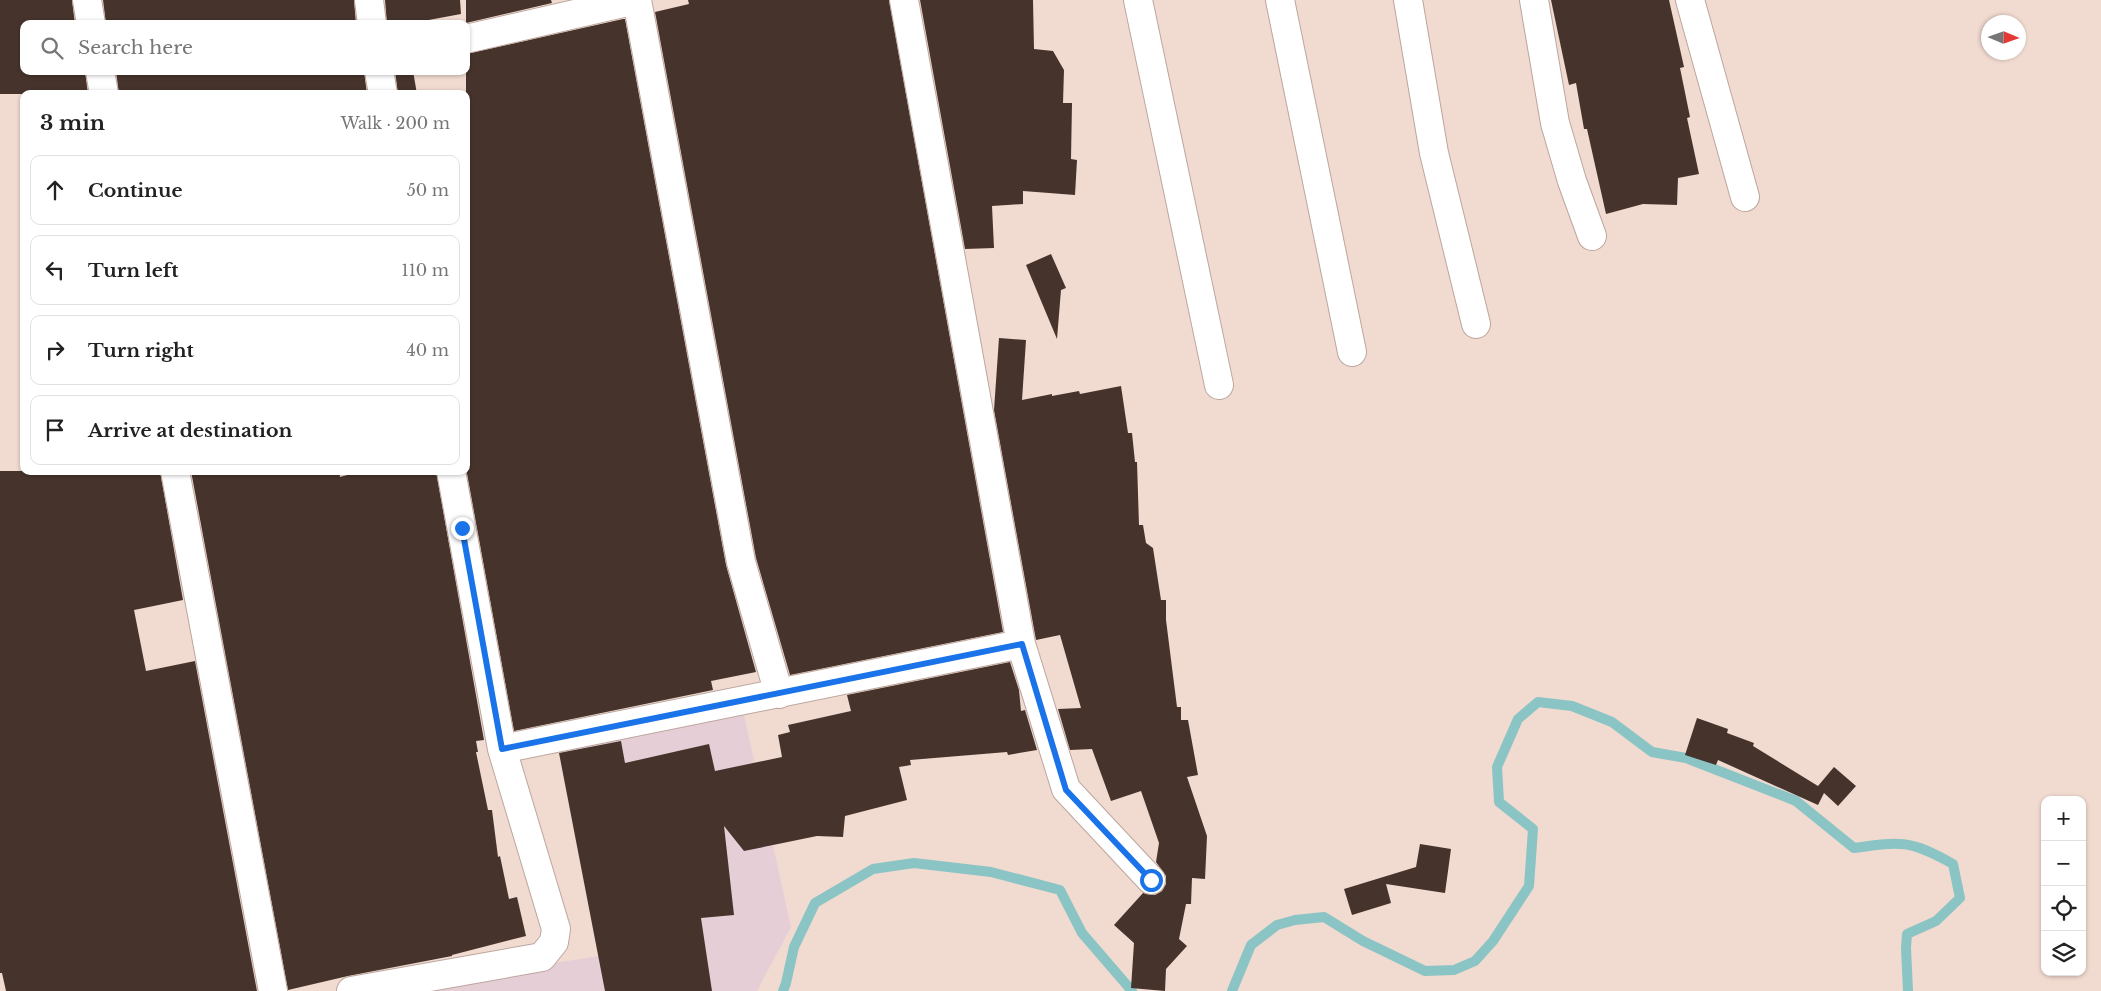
<!DOCTYPE html>
<html lang="en">
<head>
<meta charset="utf-8">
<style>
  :root { --surface:#fff; --page:#f2f2f2; --text:#222; --muted:#767676; --line:#e0e0e0 }
  body { margin:0; font-family:"Libre Baskerville",serif; background:var(--page); color:var(--text) }
  .controls { position:absolute; right:15px; bottom:15px; display:grid; overflow:hidden; border-radius:10px; box-shadow:0 1px 4px #0004 }
  .controls button { width:45px; height:45px; display:grid; place-items:center; padding:0; border:0; border-bottom:1px solid var(--line); background:var(--surface); color:var(--text); font:25px sans-serif }
  .compass { position:absolute; left:1981px; top:15px; width:45px; height:45px; border-radius:50%; background:var(--surface); box-shadow:0 1px 4px #0004; rotate:92deg }
  .stop { position:absolute; width:15px; height:15px; margin:-11px; border:4px solid #1a73e8; border-radius:50%; background:#fff }
  .stop.end { background:#1a73e8; border-color:#fff; box-shadow:0 1px 5px #0008 }
  .list { margin:0; padding:0; list-style:none }
  h2 { display:flex; justify-content:space-between; align-items:center; height:65px; margin:0; padding:0 20px; font-size:21px }
  h2 small { font-size:16px; font-weight:400; color:var(--muted) }
  .list li { display:grid; grid-template-columns:32px 1fr auto; gap:15px; align-items:center; box-sizing:border-box; height:70px; margin:0 10px 10px; padding:0 10px; border:1px solid var(--line); border-radius:10px }
  .list b { display:block; font-size:19px; white-space:nowrap }
  .list em { font-size:16px; font-style:normal; color:var(--muted) }
  .icon { flex:none; width:28px; height:28px; fill:none; stroke:currentColor; stroke-width:2; stroke-linecap:round; stroke-linejoin:round }
  .map { position:relative; flex:none; width:2101px; height:991px; overflow:hidden }
  .search { position:absolute; background:var(--surface); box-shadow:0 1px 4px #0004; left:20px; top:20px; width:450px; height:55px; display:flex; align-items:center; gap:12px; box-sizing:border-box; padding:0 18px; border-radius:10px; color:var(--muted); font-size:19px }
  .panel { position:absolute; background:var(--surface); box-shadow:0 1px 4px #0004; left:20px; top:90px; width:450px; height:385px; border-radius:10px }
  .map>svg:first-child { display:block }
  .education { fill:#e6ced7 }
  .lines { fill:none; stroke-linecap:round; stroke-linejoin:round }
  .stream { stroke:#8ac4c4; stroke-width:10 }
  .building { fill:#46342c }
  .minor-casing { stroke:#bca69d; stroke-width:30 }
  .minor { stroke:#fff; stroke-width:28 }
  .route { stroke:#1a73e8; stroke-width:6 }
</style>
</head>
<body>
<div class="map">
<svg width="2101" height="991" viewBox="0 0 2101 991">
  <rect width="100%" height="100%" fill="#f1dad0"/>
  <path class="education" d="M 743,711 L 791,927 L 757,991 L 381,991 L 599,956 L 560,752 Z"/>
  <g class="lines">
    <path class="stream" d="M 783,991 L 786,983 L 794,947 L 815,903 L 873,869 L 914,863 L 991,872 L 1060,890 L 1082,933 L 1132,991
      M 1232,991 L 1251,945 L 1277,925 L 1295,920 L 1324,917 L 1363,941 L 1425,971 L 1454,970 L 1475,961 L 1493,941 L 1529,886 L 1533,829 L 1499,802 L 1497,767 L 1518,719 L 1538,702 L 1572,706 L 1612,722 L 1652,752 L 1686,758 L 1796,801 L 1854,848 C 1902,841 1910,840 1953,864 L 1960,898 L 1936,921 L 1907,934 L 1906,948 L 1908,991"/>
  </g>
  <path class="building" d="M 0,0 L 72,0 L 75,24 L 24,24 L 24,71 L 85,71 L 88,94 L 0,94 Z
    M 103,0 L 354,0 L 356,24 L 106,24 Z
    M 385,0 L 460,0 L 461,14 L 407,24 L 387,24 Z
    M 466,0 L 551,0 L 552,3 L 466,23 Z
    M 688,0 L 889,0 L 1003,632 L 790,675 L 756,558 L 655,12 L 689,4 Z
    M 920,0 L 1033,0 L 1034,49 L 1053,51 L 1064,70 L 1063,103 L 1072,103 L 1071,159 L 1077,160 L 1075,195 L 1023,191 L 1023,204 L 992,206 L 994,248 L 965,249 Z
    M 1551,0 L 1669,0 L 1684,67 L 1680,68 L 1690,117 L 1687,118 L 1699,174 L 1678,178 L 1677,205 L 1643,204 L 1606,214 L 1587,129 L 1584,129 L 1576,83 L 1569,85 Z
    M 623,19 L 625,19 L 726,565 L 756,672 L 711,681 L 713,690 L 514,731 L 466,468 L 466,54 Z
    M 116,71 L 364,71 L 367,94 L 119,94 Z
    M 395,71 L 413,71 L 417,94 L 398,94 Z
    M 1051,254 L 1066,288 L 1061,290 L 1057,339 L 1026,265 Z
    M 999,338 L 1026,340 L 1022,400 L 1052,394 L 1052,396 L 1079,391 L 1080,394 L 1121,386 L 1128,433 L 1132,433 L 1135,462 L 1137,462 L 1139,525 L 1143,525 L 1146,543 L 1153,548 L 1161,600 L 1166,600 L 1166,620 L 1177,707 L 1181,707 L 1181,720 L 1188,720 L 1198,775 L 1187,777 L 1207,836 L 1205,879 L 1192,878 L 1191,904 L 1186,904 L 1179,939 L 1187,946 L 1166,969 L 1165,991 L 1131,988 L 1134,943 L 1114,925 L 1143,893 L 1155,895 L 1162,891 L 1166,884 L 1166,876 L 1156,862 L 1159,843 L 1141,791 L 1111,801 L 1092,749 L 1070,750 L 1058,709 L 1081,708 L 1060,635 L 1036,640 L 994,410 Z
    M 0,471 L 160,471 L 183,600 L 134,610 L 146,671 L 195,661 L 257,991 L 6,991 L 2,973 L 0,973 Z
    M 191,471 L 339,471 L 340,477 L 362,471 L 436,471 L 484,740 L 476,741 L 478,752 L 476,752 L 488,810 L 492,810 L 498,857 L 500,856 L 509,899 L 517,897 L 526,936 L 452,955 L 452,956 L 348,976 L 288,990 Z
    M 1010,662 L 1019,690 L 1021,711 L 1025,710 L 1037,750 L 1008,755 L 1007,752 L 910,760 L 911,765 L 899,767 L 907,800 L 845,816 L 843,837 L 817,836 L 744,851 L 724,826 L 734,915 L 701,918 L 712,991 L 605,991 L 559,753 L 621,741 L 625,763 L 709,744 L 715,771 L 782,757 L 778,735 L 790,732 L 788,725 L 851,711 L 847,695 Z
    M 1697,718 L 1728,729 L 1727,733 L 1754,743 L 1753,746 L 1818,786 L 1834,767 L 1856,786 L 1838,806 L 1824,793 L 1818,805 L 1718,760 L 1716,765 L 1685,755 Z
    M 1420,844 L 1451,849 L 1445,893 L 1386,884 L 1391,903 L 1352,915 L 1344,889 L 1416,867 Z"/>
  <g class="lines">
    <g class="minor-casing">
      <path id="minor" d="M 87,0 L 91,24
        M 369,0 L 372,24
        M 637,0 L 741,562 L 779,694
        M 904,0 L 1021,644 L 1066,789 L 1151,880
        M 1138,0 L 1219,385
        M 1280,0 L 1352,352
        M 1408,0 L 1434,153 L 1476,324
        M 1534,0 L 1555,123 L 1572,181 L 1592,236
        M 1690,0 L 1745,197
        M 466,39 L 636,0
        M 100,71 L 104,94
        M 379,71 L 383,94
        M 175,471 L 273,991
        M 502,749 L 1021,644
        M 351,991 L 542,957 L 554,942 L 556,929 L 502,749 L 451,471"/>
    </g>
    <use href="#minor" class="minor"/>
  </g>
  <g class="lines">
    <path class="route" d="M 462,528 L 502,749 L 1022,644 L 1066,790 L 1151,880"/>
  </g>
</svg>
<div class="controls">
<button>+</button>
<button>−</button>
<button><svg class="icon" aria-label="locate" viewBox="0 0 24 24"><circle cx="12" cy="12" r="6"/><path d="M12 2v4M12 18v4M2 12h4M18 12h4"/></svg></button>
<button><svg class="icon" aria-label="layers" viewBox="0 0 24 24"><path d="M12 4l9 5-9 5-9-5zM3 14l9 5 9-5"/></svg></button>
</div>
<svg class="compass" viewBox="-18 -18 36 36"><path d="M0-13l5 13h-10z" fill="#e53935"/><path d="M0 13l5-13h-10z" fill="#767676"/></svg>
<div class="stop" style="left:1151px;top:880px"></div>
<div class="stop end" style="left:462px;top:528px"></div>
<div class="search"><svg class="icon" aria-label="search" viewBox="0 0 24 24"><circle cx="10" cy="10" r="6"/><path d="M15 15l6 6"/></svg>Search here</div>
<section class="panel">
<h2>3 min<small>Walk · 200 m</small></h2>
<ul class="list">
<li><svg class="icon" aria-label="ahead" viewBox="0 0 24 24"><path d="M12 20V5M6 11l6-6 6 6"/></svg><div><b>Continue</b></div><em>50 m</em></li>
<li><svg class="icon" aria-label="left" viewBox="0 0 24 24"><path d="M17 20v-9H6M10 6l-5 5 5 5"/></svg><div><b>Turn left</b></div><em>110 m</em></li>
<li><svg class="icon" aria-label="right" viewBox="0 0 24 24"><path d="M7 20v-9h11M14 6l5 5-5 5"/></svg><div><b>Turn right</b></div><em>40 m</em></li>
<li><svg class="icon" aria-label="arrive" viewBox="0 0 24 24"><path d="M6 21V4h12l-3 4 3 4H6"/></svg><div><b>Arrive at destination</b></div></li>
</ul>
</section>
</div>
</body>
</html>
